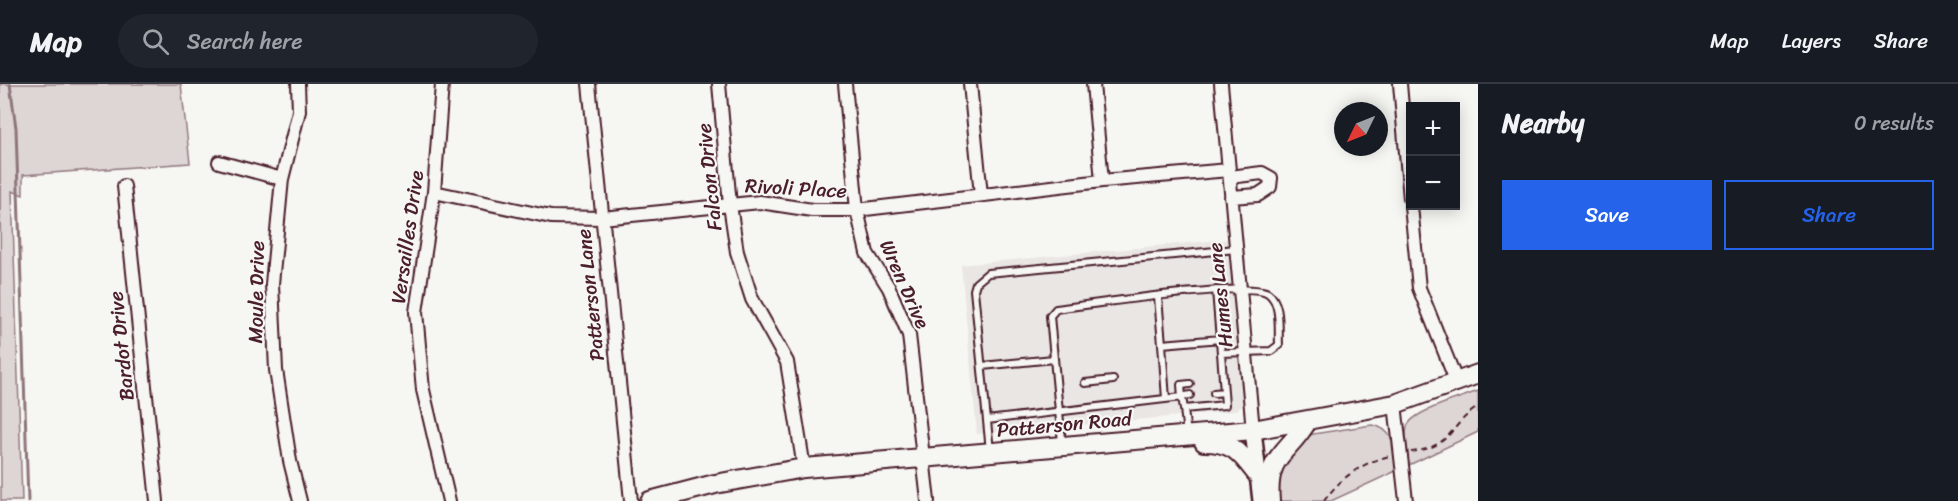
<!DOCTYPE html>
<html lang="en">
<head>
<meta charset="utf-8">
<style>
  :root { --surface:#171b24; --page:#20242c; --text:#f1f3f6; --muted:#9ea1a6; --line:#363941; --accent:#2563eb }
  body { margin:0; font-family:Sriracha,sans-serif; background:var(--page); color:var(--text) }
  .controls { position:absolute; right:18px; top:18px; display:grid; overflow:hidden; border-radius:0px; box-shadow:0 3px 15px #0003 }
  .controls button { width:54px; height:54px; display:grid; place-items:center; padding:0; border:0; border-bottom:2px solid var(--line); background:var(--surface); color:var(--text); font:30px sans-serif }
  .compass { position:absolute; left:1334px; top:18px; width:54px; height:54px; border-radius:50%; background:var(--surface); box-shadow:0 3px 15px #0003; rotate:227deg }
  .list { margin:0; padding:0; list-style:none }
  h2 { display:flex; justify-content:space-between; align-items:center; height:78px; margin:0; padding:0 24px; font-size:26px }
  h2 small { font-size:20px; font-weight:400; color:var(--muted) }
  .actions { display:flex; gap:12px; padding:18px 24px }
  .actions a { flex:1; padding:14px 0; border:2px solid var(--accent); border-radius:0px; text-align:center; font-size:21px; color:var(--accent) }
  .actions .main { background:var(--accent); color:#fff }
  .icon { flex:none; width:33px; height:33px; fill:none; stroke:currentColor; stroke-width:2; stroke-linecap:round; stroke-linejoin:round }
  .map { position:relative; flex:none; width:1478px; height:417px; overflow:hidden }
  header { display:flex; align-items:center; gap:36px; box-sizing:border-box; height:84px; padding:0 30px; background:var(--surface); border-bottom:2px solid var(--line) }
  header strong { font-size:28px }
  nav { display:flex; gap:33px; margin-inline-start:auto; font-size:21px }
  .search { width:420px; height:54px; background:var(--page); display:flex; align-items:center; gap:15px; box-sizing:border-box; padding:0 21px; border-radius:33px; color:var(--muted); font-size:22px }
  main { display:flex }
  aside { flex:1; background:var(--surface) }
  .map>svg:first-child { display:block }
  .built { fill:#e9e6e3 }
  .green { fill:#ddd6d5; stroke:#947a80; stroke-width:1.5 }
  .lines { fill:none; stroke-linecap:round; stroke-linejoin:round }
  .stream { stroke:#8e747a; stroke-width:3 }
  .service-casing { stroke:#4a1f2b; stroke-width:10 }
  .minor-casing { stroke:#4a1f2b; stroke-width:16 }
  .tertiary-casing { stroke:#4a1f2b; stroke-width:20 }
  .secondary-casing { stroke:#4a1f2b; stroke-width:22 }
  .path { stroke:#4a1f2b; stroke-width:2; stroke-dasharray:6 4.5; stroke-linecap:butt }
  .service { stroke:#f6f6f2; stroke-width:6 }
  .minor { stroke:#f6f6f2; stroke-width:12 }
  .tertiary { stroke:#f6f6f2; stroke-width:15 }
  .secondary { stroke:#f6f6f2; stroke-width:18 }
  .labels { text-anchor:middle; stroke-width:4.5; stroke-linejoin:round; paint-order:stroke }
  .street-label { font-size:20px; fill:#4a1f2b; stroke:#f6f6f2 }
</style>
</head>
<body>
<header>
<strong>Map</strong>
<div class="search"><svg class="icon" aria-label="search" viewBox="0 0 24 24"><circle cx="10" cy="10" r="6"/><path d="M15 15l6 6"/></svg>Search here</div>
<nav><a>Map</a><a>Layers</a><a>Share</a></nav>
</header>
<main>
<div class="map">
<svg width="1478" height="417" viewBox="0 0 1478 417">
  <rect width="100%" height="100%" fill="#f6f6f2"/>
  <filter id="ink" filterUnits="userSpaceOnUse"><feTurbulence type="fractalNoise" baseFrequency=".0167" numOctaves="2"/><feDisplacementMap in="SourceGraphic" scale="12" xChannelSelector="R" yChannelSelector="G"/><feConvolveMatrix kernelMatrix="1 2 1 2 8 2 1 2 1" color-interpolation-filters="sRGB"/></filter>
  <g filter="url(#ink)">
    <path class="built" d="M 1230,155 L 1243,316 L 1241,323 L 1234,327 L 977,350 L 961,181 Z"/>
    <path class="green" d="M 0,0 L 181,0 L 190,79 L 23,91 L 23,111 L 12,107 L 22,417 L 1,417 Z
      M 1478,307 L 1478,348 L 1407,382 C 1407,370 1404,355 1407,343 C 1411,327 1462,314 1478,307 Z
      M 1372,341 C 1396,345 1394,366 1396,387 L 1331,417 L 1272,417 L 1274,384 L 1296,358 L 1313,350 Z"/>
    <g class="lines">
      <path class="stream" d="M 10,0 L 16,44 L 28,417"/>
      <g class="service-casing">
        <path id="service" d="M 1216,206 L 1221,269
          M 1158,213 L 1162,260
          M 982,282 L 1054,275
          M 1085,299 L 1113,296
          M 1190,300 L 1181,301 L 1182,313 L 1190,311
          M 1214,309 L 1224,308
          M 1166,315 L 1162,260 L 1221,255
          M 987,336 L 1182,313 L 1184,325
          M 1062,359 L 1050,232 L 1056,225 C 1087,221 1251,196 1268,209 C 1282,219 1278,246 1279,261 L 1271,267 L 1221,269 L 1225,321 L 1184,325 L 1187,351
          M 990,367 L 974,206 L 976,199 L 988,189 L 1236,165"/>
      </g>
      <g class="minor-casing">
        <path id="minor" d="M 298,0 L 299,27 L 282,95 L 272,200 L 276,286 L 290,377 L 300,417
          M 442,0 L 434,108 L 416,228 L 423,306 L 449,417
          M 589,0 L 631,417
          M 719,0 L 730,121 L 737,168 L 752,215 L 787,278 L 804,384
          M 845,0 L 857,126 L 867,169 L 889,204 L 909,251 L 928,417
          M 970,0 L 981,111
          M 1093,0 L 1102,97
          M 1221,0 L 1253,346
          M 1400,0 L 1410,115
          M 219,78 L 282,95
          M 1230,93 L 1262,89 L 1271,94 L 1270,103 L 1258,111 L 1231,113
          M 124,102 L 157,417
          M 434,108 L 551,133 L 602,134 L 760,118 L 812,126 L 857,126 L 1102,97 L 1229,86
          M 1411,122 L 1419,204 L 1457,299
          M 1395,320 L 1406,417"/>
      </g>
      <g class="tertiary-casing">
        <path id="tertiary" d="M 1253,346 L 1261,417"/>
      </g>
      <g class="secondary-casing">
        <path id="secondary" d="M 1204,358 C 1235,358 1241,370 1259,393
          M 650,417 L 715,400 L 804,384 L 1253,346 L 1395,320 L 1478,290
          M 1270,417 C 1266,369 1288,371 1308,336"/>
      </g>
      <path class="path" d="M 1411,368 C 1453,363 1449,341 1478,323
        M 1324,417 C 1340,394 1363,378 1390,372"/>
      <use href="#service" class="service"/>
      <use href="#minor" class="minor"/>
      <use href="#tertiary" class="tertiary"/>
      <use href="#secondary" class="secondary"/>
    </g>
  </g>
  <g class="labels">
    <g class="street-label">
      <text transform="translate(709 93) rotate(-96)" y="7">Falcon Drive</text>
      <text transform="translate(796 104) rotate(3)" y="7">Rivoli Place</text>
      <text transform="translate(407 153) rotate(-82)" y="7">Versailles Drive</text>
      <text transform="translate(905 200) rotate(66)" y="7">Wren Drive</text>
      <text transform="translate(256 208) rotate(-89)" y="7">Moule Drive</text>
      <text transform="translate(590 211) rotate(-96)" y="7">Patterson Lane</text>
      <text transform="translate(1220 211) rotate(-96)" y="7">Humes Lane</text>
      <text transform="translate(121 262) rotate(-96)" y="7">Bardot Drive</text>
      <text transform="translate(1064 340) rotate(-5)" y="7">Patterson Road</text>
    </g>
  </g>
</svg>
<div class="controls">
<button>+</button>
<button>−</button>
</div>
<svg class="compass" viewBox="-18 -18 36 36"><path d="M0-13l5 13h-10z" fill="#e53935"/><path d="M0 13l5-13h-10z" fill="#9ea1a6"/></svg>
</div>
<aside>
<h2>Nearby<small>0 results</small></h2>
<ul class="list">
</ul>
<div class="actions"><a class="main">Save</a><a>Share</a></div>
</aside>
</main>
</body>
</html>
